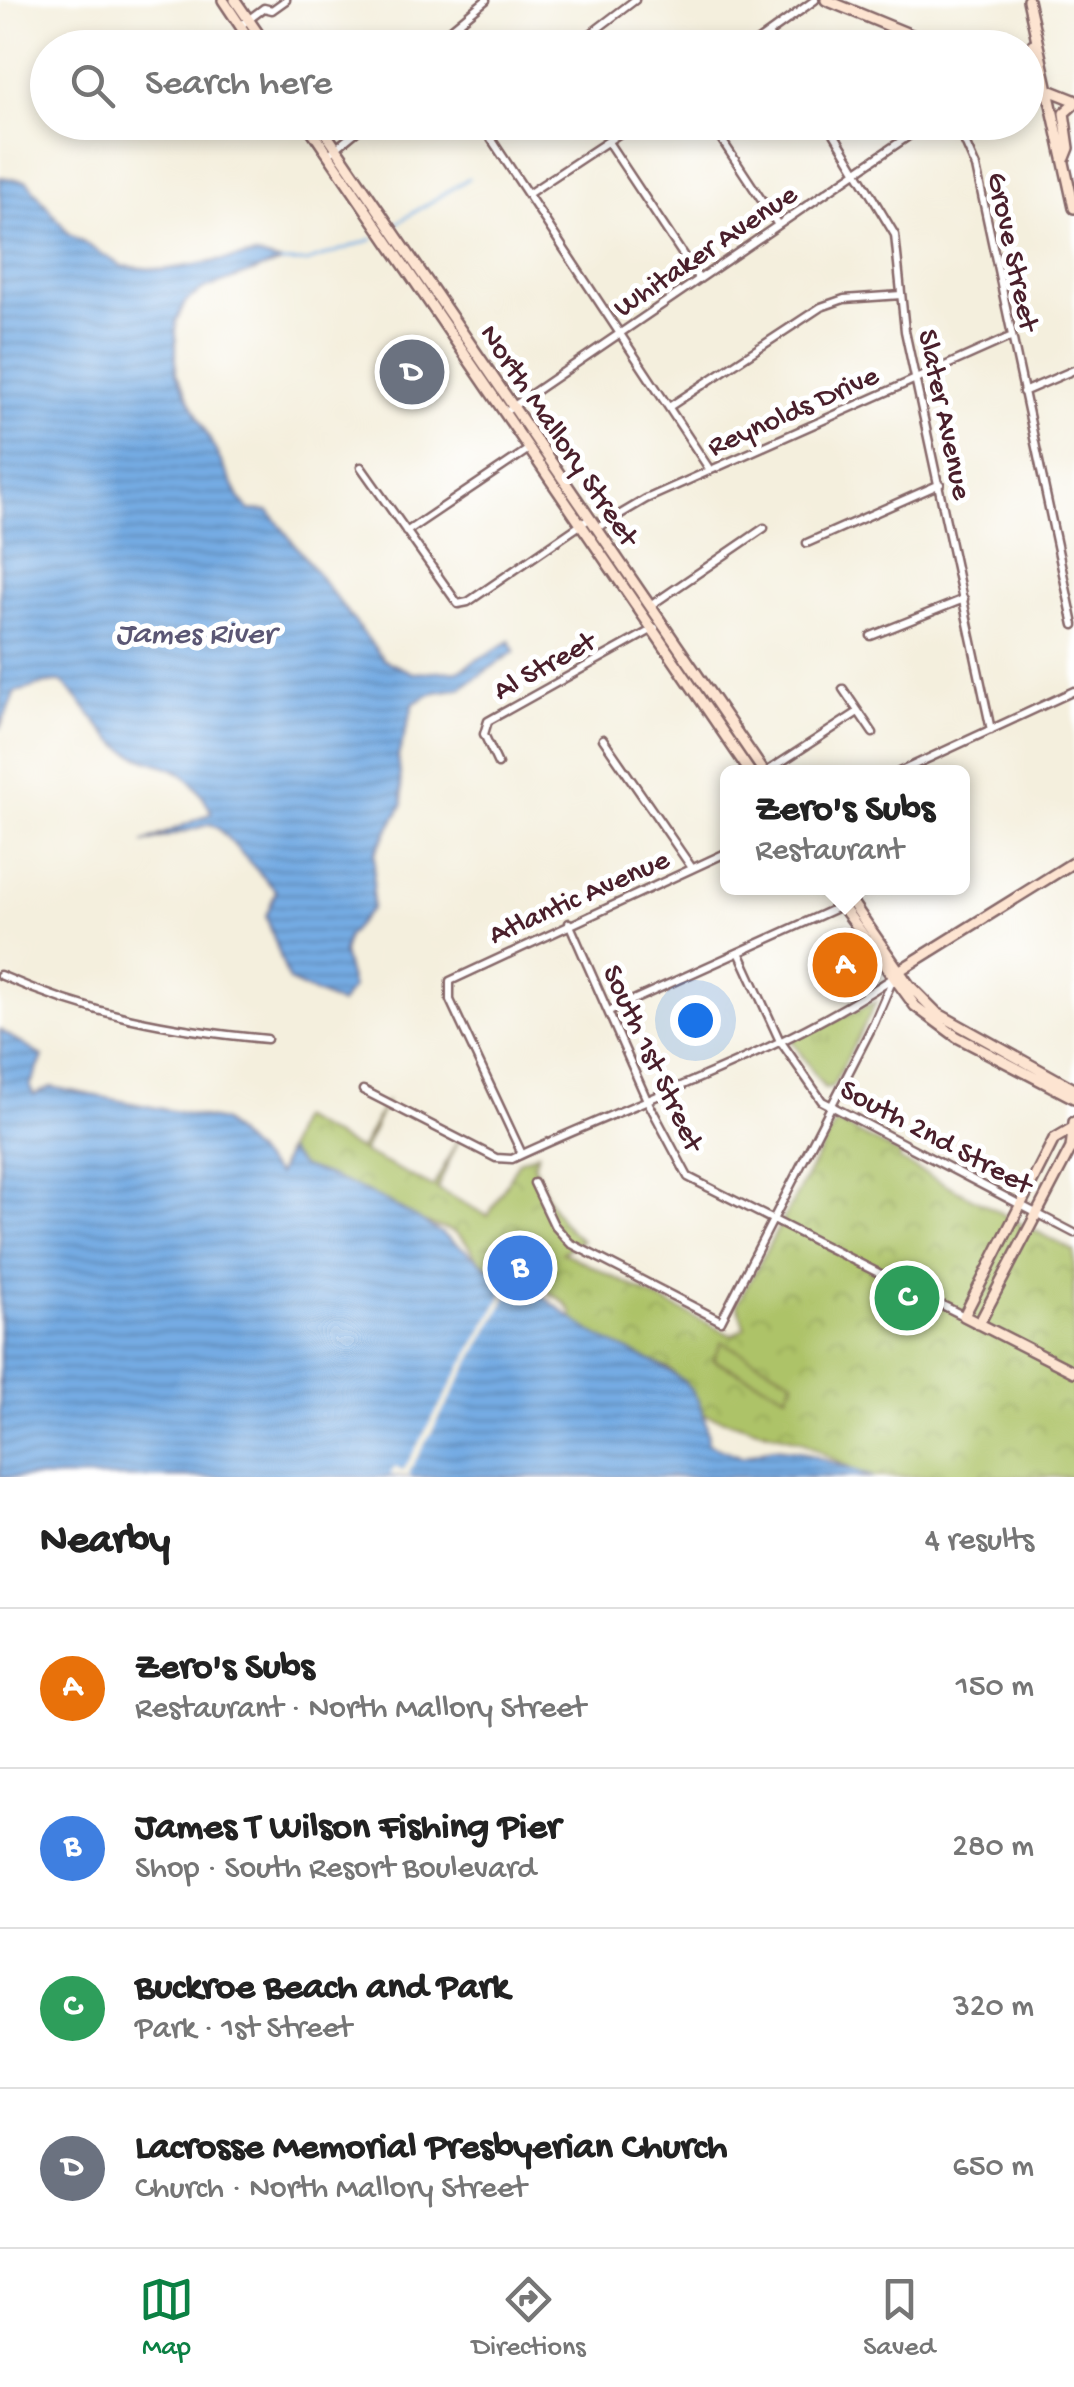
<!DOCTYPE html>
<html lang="en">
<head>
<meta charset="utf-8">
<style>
  :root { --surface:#fff; --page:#f2f2f2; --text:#222; --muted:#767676; --line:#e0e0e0; --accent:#0b8043 }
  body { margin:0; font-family:"Gochi Hand",sans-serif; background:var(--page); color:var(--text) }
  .you { position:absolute; left:695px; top:1020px; width:35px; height:35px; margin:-25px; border:8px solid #fff; border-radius:50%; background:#1a73e8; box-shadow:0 0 0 15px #1a73e833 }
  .badge { display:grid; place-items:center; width:65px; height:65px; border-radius:50%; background:var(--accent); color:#fff; font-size:32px; font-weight:700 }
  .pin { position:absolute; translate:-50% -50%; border:5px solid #fff; box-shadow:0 2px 10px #0006 }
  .popup { position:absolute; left:720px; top:765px; width:250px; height:130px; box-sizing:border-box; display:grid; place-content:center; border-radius:15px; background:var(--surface); filter:drop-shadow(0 2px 8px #0005); font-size:32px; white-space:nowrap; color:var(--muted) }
  .popup b { font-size:38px; color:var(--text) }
  .popup::after { content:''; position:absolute; left:50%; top:100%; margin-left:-20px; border:20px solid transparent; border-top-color:var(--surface) }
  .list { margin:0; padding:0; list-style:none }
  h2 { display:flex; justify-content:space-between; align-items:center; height:130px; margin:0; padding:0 40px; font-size:42px }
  h2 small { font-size:32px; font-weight:400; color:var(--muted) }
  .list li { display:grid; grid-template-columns:65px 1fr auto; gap:30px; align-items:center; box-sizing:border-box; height:160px; padding:0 40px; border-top:2px solid var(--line) }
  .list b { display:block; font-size:38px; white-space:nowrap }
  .list p { margin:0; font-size:32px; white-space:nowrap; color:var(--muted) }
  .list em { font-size:32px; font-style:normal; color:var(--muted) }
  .icon { flex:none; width:55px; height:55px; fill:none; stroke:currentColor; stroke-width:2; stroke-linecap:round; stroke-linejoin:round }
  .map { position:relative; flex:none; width:1074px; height:1477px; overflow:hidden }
  .search { position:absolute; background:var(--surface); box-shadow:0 5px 15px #0003; left:30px; right:30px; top:30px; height:110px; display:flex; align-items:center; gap:25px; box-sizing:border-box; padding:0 35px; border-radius:55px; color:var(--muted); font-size:38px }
  .sheet { height:770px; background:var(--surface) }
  nav { display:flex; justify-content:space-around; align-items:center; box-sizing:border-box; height:140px; border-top:2px solid var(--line); background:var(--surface); font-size:28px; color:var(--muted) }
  nav a { display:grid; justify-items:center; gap:5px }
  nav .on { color:var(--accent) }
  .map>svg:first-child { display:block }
  .grass { fill:url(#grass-tufts); stroke:#7c714a; stroke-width:2.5 }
  .park { fill:url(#park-crowns); stroke:#7c714a; stroke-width:2.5 }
  .pitch { fill:#adc368; stroke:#7c714a; stroke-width:2.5 }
  .water { fill:url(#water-rules); stroke:#5f6587; stroke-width:2.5 }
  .pier { fill:#f4efdd }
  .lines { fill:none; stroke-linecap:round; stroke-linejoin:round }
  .stream { stroke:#74abe3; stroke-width:2.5 }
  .street-casing { stroke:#866869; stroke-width:11 }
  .secondary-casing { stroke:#866869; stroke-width:14 }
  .street { stroke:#fff; stroke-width:6 }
  .secondary { stroke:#fde4d1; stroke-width:9 }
  .labels { text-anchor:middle; stroke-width:10; stroke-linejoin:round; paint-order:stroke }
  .street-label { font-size:30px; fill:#4a1f2b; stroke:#fff }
  .water-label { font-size:32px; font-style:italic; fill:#5b5775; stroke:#fff }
</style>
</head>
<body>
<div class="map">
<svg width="1074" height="1477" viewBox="0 0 1074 1477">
  <defs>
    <pattern id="grass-tufts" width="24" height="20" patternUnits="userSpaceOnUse" patternTransform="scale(2.5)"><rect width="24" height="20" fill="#adc368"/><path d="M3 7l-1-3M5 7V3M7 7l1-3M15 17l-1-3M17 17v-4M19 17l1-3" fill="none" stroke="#96a75a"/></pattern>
    <pattern id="park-crowns" width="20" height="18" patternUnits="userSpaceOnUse" patternTransform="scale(2.5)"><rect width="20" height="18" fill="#adc368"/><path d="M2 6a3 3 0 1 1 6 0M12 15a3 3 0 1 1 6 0" fill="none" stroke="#96a75a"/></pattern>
    <pattern id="water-rules" width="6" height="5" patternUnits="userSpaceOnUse" patternTransform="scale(2.5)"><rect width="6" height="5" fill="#74abe3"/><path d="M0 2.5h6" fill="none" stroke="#618bb8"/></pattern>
  </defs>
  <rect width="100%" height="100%" fill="#fff"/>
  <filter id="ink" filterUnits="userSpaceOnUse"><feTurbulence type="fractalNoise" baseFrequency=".01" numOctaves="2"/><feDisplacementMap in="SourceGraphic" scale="20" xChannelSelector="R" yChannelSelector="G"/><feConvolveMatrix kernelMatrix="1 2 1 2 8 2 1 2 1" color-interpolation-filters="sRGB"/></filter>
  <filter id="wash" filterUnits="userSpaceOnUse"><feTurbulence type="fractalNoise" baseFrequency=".0048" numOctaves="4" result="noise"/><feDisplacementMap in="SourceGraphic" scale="40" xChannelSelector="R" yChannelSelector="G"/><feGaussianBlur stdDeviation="2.25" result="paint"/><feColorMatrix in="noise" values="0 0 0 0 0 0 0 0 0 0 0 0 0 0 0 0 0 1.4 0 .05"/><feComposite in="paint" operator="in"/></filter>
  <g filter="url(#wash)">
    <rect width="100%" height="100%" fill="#f4efdd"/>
    <path class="grass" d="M 877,1001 L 832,1087 L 824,1088 L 791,1039 Z"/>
    <path class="park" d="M 386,1101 L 363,1152 L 433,1187 L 459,1138 L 437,1189 L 488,1216 L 519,1161 L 538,1153 L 534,1165 C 546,1195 555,1221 582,1240 L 563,1252 L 731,1335 L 745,1328 L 737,1304 L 836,1122 L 901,1155 L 899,1160 L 1074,1251 L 1074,1477 L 865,1477 L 801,1441 L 688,1410 L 679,1379 L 671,1370 L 570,1325 L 573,1314 C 557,1285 512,1283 485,1265 C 471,1255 470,1241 454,1232 L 277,1176 L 298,1118 L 360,1150 Z"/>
    <path class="pitch" d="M 722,1342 L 793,1380 L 787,1395 L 713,1360 Z"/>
    <path class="water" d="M 0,177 L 27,181 L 69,234 L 122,266 L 163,270 L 256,255 L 281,262 L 204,289 L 186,301 L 176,321 L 176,373 L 240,499 L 249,510 L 269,511 L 384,660 L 413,673 L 458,671 L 510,641 L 515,651 L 461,688 L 436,692 L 414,703 L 398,756 L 403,804 L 375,852 L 372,908 L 347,937 L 343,953 L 352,988 L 340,1004 L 289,981 L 266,916 L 276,891 L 219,829 L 211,824 L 143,843 L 212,813 C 178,747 157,778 114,741 C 93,724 82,698 61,682 C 45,681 32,689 15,692 L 0,729 Z
      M 0,1030 L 43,1057 L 30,1086 L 34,1095 L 51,1087 L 222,1121 L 277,1175 L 287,1151 L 301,1166 C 363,1186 429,1221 480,1261 C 494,1272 516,1290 534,1289 C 555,1305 576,1323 598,1336 C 652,1366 706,1368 708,1444 L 742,1457 L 773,1448 L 799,1451 L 873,1477 L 0,1477 Z"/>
    <path class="pier" d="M 513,1276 L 517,1279 L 408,1474 L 412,1477 L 390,1475 L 395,1467 L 403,1471 Z"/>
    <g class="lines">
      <path class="stream" d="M 397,223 L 469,178
        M 281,262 L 306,262 L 373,239"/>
    </g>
  </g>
  <g filter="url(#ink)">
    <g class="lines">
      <g class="street-casing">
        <path id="street" d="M 240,26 L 264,8 L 272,10 L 286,0
          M 768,34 L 777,48
          M 428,48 L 486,0
          M 572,48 L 635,0
          M 748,48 L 815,0
          M 480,122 L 710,470
          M 710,122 L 778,225
          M 827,122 L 895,235 L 905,331 L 991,730
          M 956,122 L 976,167 L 1074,625
          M 608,142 L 699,279
          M 328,155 L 368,122
          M 528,194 L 637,122
          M 1023,392 L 1074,370
          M 669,407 L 821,307 L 844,299 L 901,295
          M 505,412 L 929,122
          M 361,467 L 458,604 L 468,602 L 589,519
          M 597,528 L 646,499 L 1010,337
          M 406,532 L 529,449
          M 807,543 L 940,484
          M 650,606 L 764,528
          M 871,636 L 964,599
          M 843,689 L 873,733
          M 603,739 L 692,868
          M 498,764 L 484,734 L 488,721 L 655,628
          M 766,772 L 858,712
          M 899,772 L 1074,691
          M 569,923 L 647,1100 L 688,1177 L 964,1316
          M 739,952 L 779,1039 L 822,1101 L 1074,1233
          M 0,975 C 91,1015 169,1030 267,1039
          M 609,1011 L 841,906
          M 363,1090 L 496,1158 L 512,1159 C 637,1100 776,1056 891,979
          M 522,1154 L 450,1000 L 450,981 L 728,852
          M 534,1183 L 554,1225 L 570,1243 L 721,1321 L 874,1023 L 893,979"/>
      </g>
      <g class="secondary-casing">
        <path id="secondary" d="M 223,0 L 255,48
          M 235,0 L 268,48
          M 826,0 L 943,48
          M 1028,0 L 1074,208
          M 1026,71 L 1033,44
          M 1026,81 L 1074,100
          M 306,122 L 750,772
          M 318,122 L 764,772
          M 1065,158 L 1069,148 L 1064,113 L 1074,104
          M 829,888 L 915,1006 L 957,1037 L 1074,1098
          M 842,888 L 909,985 L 937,1013 L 1074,1089
          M 897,972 L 1074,862
          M 1071,1129 L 1054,1139 L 964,1316 L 1074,1372
          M 979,1324 L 1071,1148 L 1074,1122"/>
      </g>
      <use href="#street" class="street"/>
      <use href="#secondary" class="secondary"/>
    </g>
  </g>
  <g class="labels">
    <g class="street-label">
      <text transform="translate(704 249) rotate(-34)" y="10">Whitaker Avenue</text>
      <text transform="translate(1015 251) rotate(78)" y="10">Grove Street</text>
      <text transform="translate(792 409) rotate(-24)" y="10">Reynolds Drive</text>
      <text transform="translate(947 414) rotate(78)" y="10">Slater Avenue</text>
      <text transform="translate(561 434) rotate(56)" y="10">North Mallory Street</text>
      <text transform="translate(543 664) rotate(-29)" y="10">Al Street</text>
      <text transform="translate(578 895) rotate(-24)" y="10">Atlantic Avenue</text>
      <text transform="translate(655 1057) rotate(65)" y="10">South 1st Street</text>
      <text transform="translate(937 1135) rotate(28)" y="10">South 2nd Street</text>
    </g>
    <g class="water-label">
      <text x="195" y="642">James River</text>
    </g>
  </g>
</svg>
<div class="you"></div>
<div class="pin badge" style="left:845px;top:965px;background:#e8710a">A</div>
<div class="popup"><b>Zero's Subs</b>Restaurant</div>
<div class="pin badge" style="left:520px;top:1268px;background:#3f7fe0">B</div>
<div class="pin badge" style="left:907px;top:1298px;background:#2e9e5b">C</div>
<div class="pin badge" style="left:412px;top:372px;background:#6b7280">D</div>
<div class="search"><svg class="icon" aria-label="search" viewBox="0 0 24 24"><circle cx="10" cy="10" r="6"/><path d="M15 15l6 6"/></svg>Search here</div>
</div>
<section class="sheet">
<h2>Nearby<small>4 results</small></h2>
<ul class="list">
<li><span class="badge" style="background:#e8710a">A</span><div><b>Zero's Subs</b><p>Restaurant · North Mallory Street</p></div><em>150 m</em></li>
<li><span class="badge" style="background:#3f7fe0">B</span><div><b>James T Wilson Fishing Pier</b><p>Shop · South Resort Boulevard</p></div><em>280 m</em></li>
<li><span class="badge" style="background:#2e9e5b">C</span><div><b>Buckroe Beach and Park</b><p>Park · 1st Street</p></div><em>320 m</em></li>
<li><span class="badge" style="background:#6b7280">D</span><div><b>Lacrosse Memorial Presbyerian Church</b><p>Church · North Mallory Street</p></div><em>650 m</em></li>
</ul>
</section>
<nav>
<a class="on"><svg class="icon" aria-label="map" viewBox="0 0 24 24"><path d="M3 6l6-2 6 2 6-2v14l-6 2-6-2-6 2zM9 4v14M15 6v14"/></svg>Map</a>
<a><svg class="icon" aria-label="directions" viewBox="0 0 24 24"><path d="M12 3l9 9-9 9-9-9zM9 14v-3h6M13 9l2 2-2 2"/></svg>Directions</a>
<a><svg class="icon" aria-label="saved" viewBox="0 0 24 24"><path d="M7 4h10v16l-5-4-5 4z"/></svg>Saved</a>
</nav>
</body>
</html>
